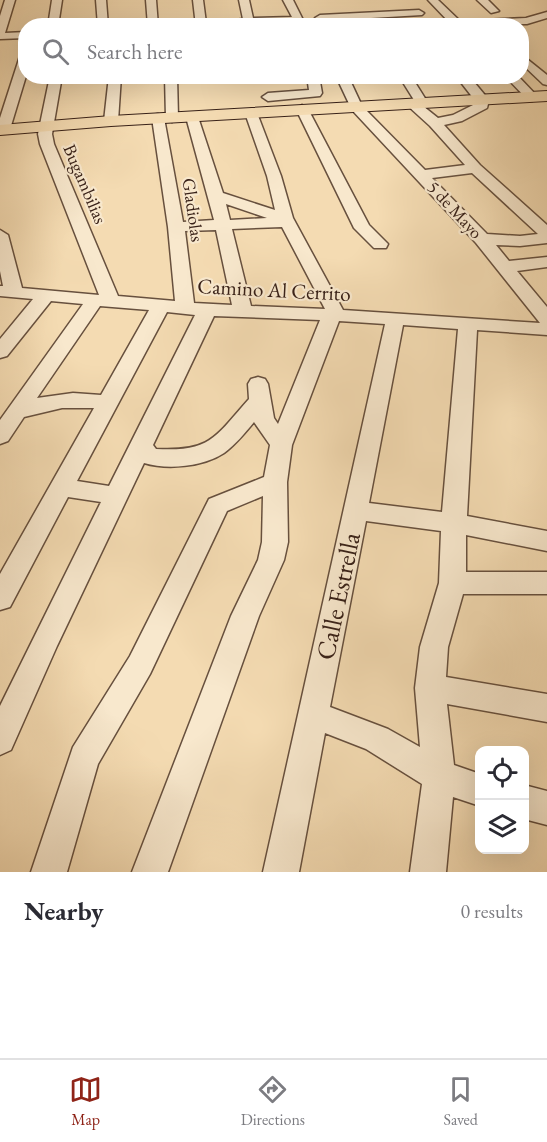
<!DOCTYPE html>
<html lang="en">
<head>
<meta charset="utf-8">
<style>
  :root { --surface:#fff; --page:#f2f2f3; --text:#2b2b33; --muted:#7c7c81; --line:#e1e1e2; --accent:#8f2418 }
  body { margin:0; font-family:"EB Garamond",serif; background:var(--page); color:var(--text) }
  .controls { position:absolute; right:18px; bottom:18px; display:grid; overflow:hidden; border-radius:12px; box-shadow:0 6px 24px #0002 }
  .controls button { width:54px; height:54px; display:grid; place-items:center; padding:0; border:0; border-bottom:2px solid var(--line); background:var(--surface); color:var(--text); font:30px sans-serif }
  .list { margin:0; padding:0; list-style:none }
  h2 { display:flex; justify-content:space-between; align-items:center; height:78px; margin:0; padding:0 24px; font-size:26px }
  h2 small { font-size:20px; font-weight:400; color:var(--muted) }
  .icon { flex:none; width:33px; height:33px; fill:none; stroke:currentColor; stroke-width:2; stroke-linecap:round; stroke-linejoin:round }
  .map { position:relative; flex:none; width:547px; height:872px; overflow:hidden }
  .search { position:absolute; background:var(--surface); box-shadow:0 6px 24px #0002; left:18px; right:18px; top:18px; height:66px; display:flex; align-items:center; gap:15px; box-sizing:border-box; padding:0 21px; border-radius:24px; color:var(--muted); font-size:22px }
  .sheet { height:186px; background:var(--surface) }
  nav { display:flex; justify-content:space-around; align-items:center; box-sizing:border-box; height:84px; border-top:2px solid var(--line); background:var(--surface); font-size:16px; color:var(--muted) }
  nav a { display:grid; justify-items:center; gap:3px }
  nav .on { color:var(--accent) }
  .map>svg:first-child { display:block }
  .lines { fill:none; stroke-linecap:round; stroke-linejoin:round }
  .minor-casing { stroke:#67503e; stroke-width:3 }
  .major-casing { stroke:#382118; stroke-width:2 }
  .minor { fill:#f8e8cd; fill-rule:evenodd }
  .major { fill:#f4dbb2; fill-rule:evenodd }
  .labels { text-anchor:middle; stroke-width:4.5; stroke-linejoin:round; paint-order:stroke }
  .far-street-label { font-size:18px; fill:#382118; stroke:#f8e8cd }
  .street-label { font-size:21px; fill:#382118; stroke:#f8e8cd }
  .near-street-label { font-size:26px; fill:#382118; stroke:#f8e8cd }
</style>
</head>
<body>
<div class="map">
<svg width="547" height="872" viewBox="0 0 547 872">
  <rect width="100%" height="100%" fill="#f4dbb2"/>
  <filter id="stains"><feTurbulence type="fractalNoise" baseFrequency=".00333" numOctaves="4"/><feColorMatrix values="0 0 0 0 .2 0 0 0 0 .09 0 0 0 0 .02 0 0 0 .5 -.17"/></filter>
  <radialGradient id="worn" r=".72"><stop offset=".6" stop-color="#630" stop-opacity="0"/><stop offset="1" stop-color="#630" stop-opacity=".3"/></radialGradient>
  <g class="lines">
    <g class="minor-casing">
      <path id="minor" d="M 5,0 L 15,0 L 5,33 L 26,32 L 26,38 L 0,39 L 0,16 Z
        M 52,0 L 62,0 L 58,26 L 48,26 Z
        M 96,0 L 106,0 L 108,26 L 98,26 Z
        M 146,0 L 156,0 L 158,26 L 148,26 Z
        M 193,0 L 203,0 L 206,23 L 243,19 L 239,0 L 249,0 L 253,18 L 292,17 L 283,0 L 293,0 L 303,20 L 298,23 L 196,26 Z
        M 428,0 L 438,0 L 460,21 L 526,18 L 547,12 L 547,18 L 527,24 L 425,26 L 430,23 L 449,22 Z
        M 477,0 L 488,0 L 499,11 L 491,13 Z
        M 419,10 L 424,13 L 422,15 L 320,21 L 315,18 L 320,15 Z
        M 26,53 L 26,76 L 10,129 L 8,132 L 0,132 L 0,118 L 20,56 Z
        M 522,55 L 547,75 L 547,85 L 543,84 L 522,64 Z
        M 50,76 L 62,76 L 52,134 L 54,144 L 118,296 L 175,301 L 168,227 L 152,118 L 153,115 L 158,114 L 164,118 L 183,222 L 214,220 L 186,117 L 192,113 L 198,117 L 223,193 L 275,210 L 267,176 L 245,113 L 251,109 L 257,113 L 281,176 L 293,218 L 343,310 L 540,323 L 476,243 L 352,110 L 336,76 L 348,76 L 362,106 L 425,170 L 465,165 L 430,126 L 408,106 L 406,103 L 408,100 L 414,100 L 399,76 L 411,76 L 428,103 L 423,106 L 438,118 L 453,115 L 477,103 L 456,76 L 469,76 L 489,100 L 487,108 L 462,121 L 444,125 L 480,165 L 547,225 L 547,243 L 520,246 L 496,245 L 509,261 L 547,257 L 547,267 L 517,271 L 547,307 L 547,335 L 477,330 L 467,516 L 547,531 L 547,551 L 466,535 L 466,572 L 547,572 L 547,594 L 463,594 L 448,647 L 446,677 L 547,694 L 547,722 L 447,704 L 454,765 L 480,774 L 480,806 L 453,797 L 446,872 L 410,872 L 422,784 L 366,749 L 325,733 L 299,872 L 263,872 L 385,324 L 339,321 L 292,445 L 287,482 L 288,542 L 284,560 L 259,616 L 168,872 L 132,872 L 231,616 L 258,560 L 262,542 L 263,496 L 227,511 L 150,674 L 98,764 L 67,872 L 31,872 L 73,747 L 130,656 L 206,505 L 209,499 L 264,477 L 270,445 L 254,422 C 245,433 235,445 224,453 C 203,467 167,470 144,463 L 57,646 L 11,750 L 0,755 L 0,706 L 101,502 L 68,497 L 10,607 L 0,610 L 0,574 L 94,408 L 62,408 L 24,417 L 8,441 L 0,444 L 0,420 L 83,304 L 51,301 L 7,356 L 0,358 L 0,339 L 33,299 L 0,296 L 0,286 L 3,286 L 0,271 L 0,230 L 8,235 L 22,288 L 99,295 L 40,144 L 38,134 ZM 472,173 L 538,234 L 520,236 L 487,234 L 432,178 ZM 226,204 L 267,218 L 230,220 ZM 282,227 L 325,309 L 251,306 L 232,229 ZM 216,230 L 232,305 L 194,303 L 185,231 ZM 100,306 L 149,310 L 101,395 L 73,393 L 37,398 ZM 167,312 L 195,315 L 109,486 L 77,481 ZM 214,316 L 320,320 L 278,424 L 274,418 L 268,384 L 265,379 L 258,377 L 251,379 L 248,384 L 249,399 C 215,437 211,452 156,449 L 153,445 ZM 403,325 L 458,329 L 442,512 L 369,503 ZM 366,521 L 441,531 L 439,583 L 420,647 L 415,688 L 420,747 L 388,729 L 330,707 Z
        M 109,76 L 121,76 L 118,121 L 111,125 L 104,121 Z
        M 165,76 L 177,76 L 178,118 L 172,122 L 166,118 Z
        M 258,76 L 295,76 L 289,80 L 263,82 L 259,80 Z
        M 307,76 L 319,76 L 322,93 L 320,96 L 268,101 L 262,97 L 268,93 L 309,90 Z
        M 505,76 L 518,76 L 538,97 L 532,101 L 528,100 Z
        M 302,105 L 308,109 L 369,225 L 388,244 L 386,248 L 374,248 L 354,228 L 296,109 Z
        M 524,785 L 547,791 L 547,825 L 524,819 Z"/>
    </g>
    <g class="major-casing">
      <path id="major" d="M 547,91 L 547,101 L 111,126 L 0,135 L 0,125 L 111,116 Z"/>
    </g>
    <use href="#minor" class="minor"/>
    <use href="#major" class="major"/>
  </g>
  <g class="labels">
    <g class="far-street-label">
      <text transform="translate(85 184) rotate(67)" y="6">Bugambilias</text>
      <text transform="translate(193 210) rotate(82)" y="6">Gladiolas</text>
      <text transform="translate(455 210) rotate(47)" y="6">5 de Mayo</text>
    </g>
    <g class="street-label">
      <text transform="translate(274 290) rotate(3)" y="7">Camino Al Cerrito</text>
    </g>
    <g class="near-street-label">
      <text transform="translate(338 596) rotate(-78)" y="9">Calle Estrella</text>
    </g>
  </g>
  <rect width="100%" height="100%" filter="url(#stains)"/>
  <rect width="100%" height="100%" fill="url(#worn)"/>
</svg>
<div class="controls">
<button><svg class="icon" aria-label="locate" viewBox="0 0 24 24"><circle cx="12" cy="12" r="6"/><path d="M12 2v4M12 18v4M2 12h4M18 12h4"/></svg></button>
<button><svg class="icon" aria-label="layers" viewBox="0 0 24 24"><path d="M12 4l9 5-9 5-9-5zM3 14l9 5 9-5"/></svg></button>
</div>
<div class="search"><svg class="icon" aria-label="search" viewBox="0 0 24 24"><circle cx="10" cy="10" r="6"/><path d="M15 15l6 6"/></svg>Search here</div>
</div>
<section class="sheet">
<h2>Nearby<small>0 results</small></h2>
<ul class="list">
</ul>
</section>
<nav>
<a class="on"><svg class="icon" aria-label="map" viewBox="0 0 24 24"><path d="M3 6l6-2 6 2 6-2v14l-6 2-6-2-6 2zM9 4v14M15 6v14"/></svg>Map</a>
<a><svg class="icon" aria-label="directions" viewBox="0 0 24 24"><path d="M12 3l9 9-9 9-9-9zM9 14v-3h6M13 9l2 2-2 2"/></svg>Directions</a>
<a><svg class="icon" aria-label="saved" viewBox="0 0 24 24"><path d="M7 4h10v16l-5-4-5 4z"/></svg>Saved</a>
</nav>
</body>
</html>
